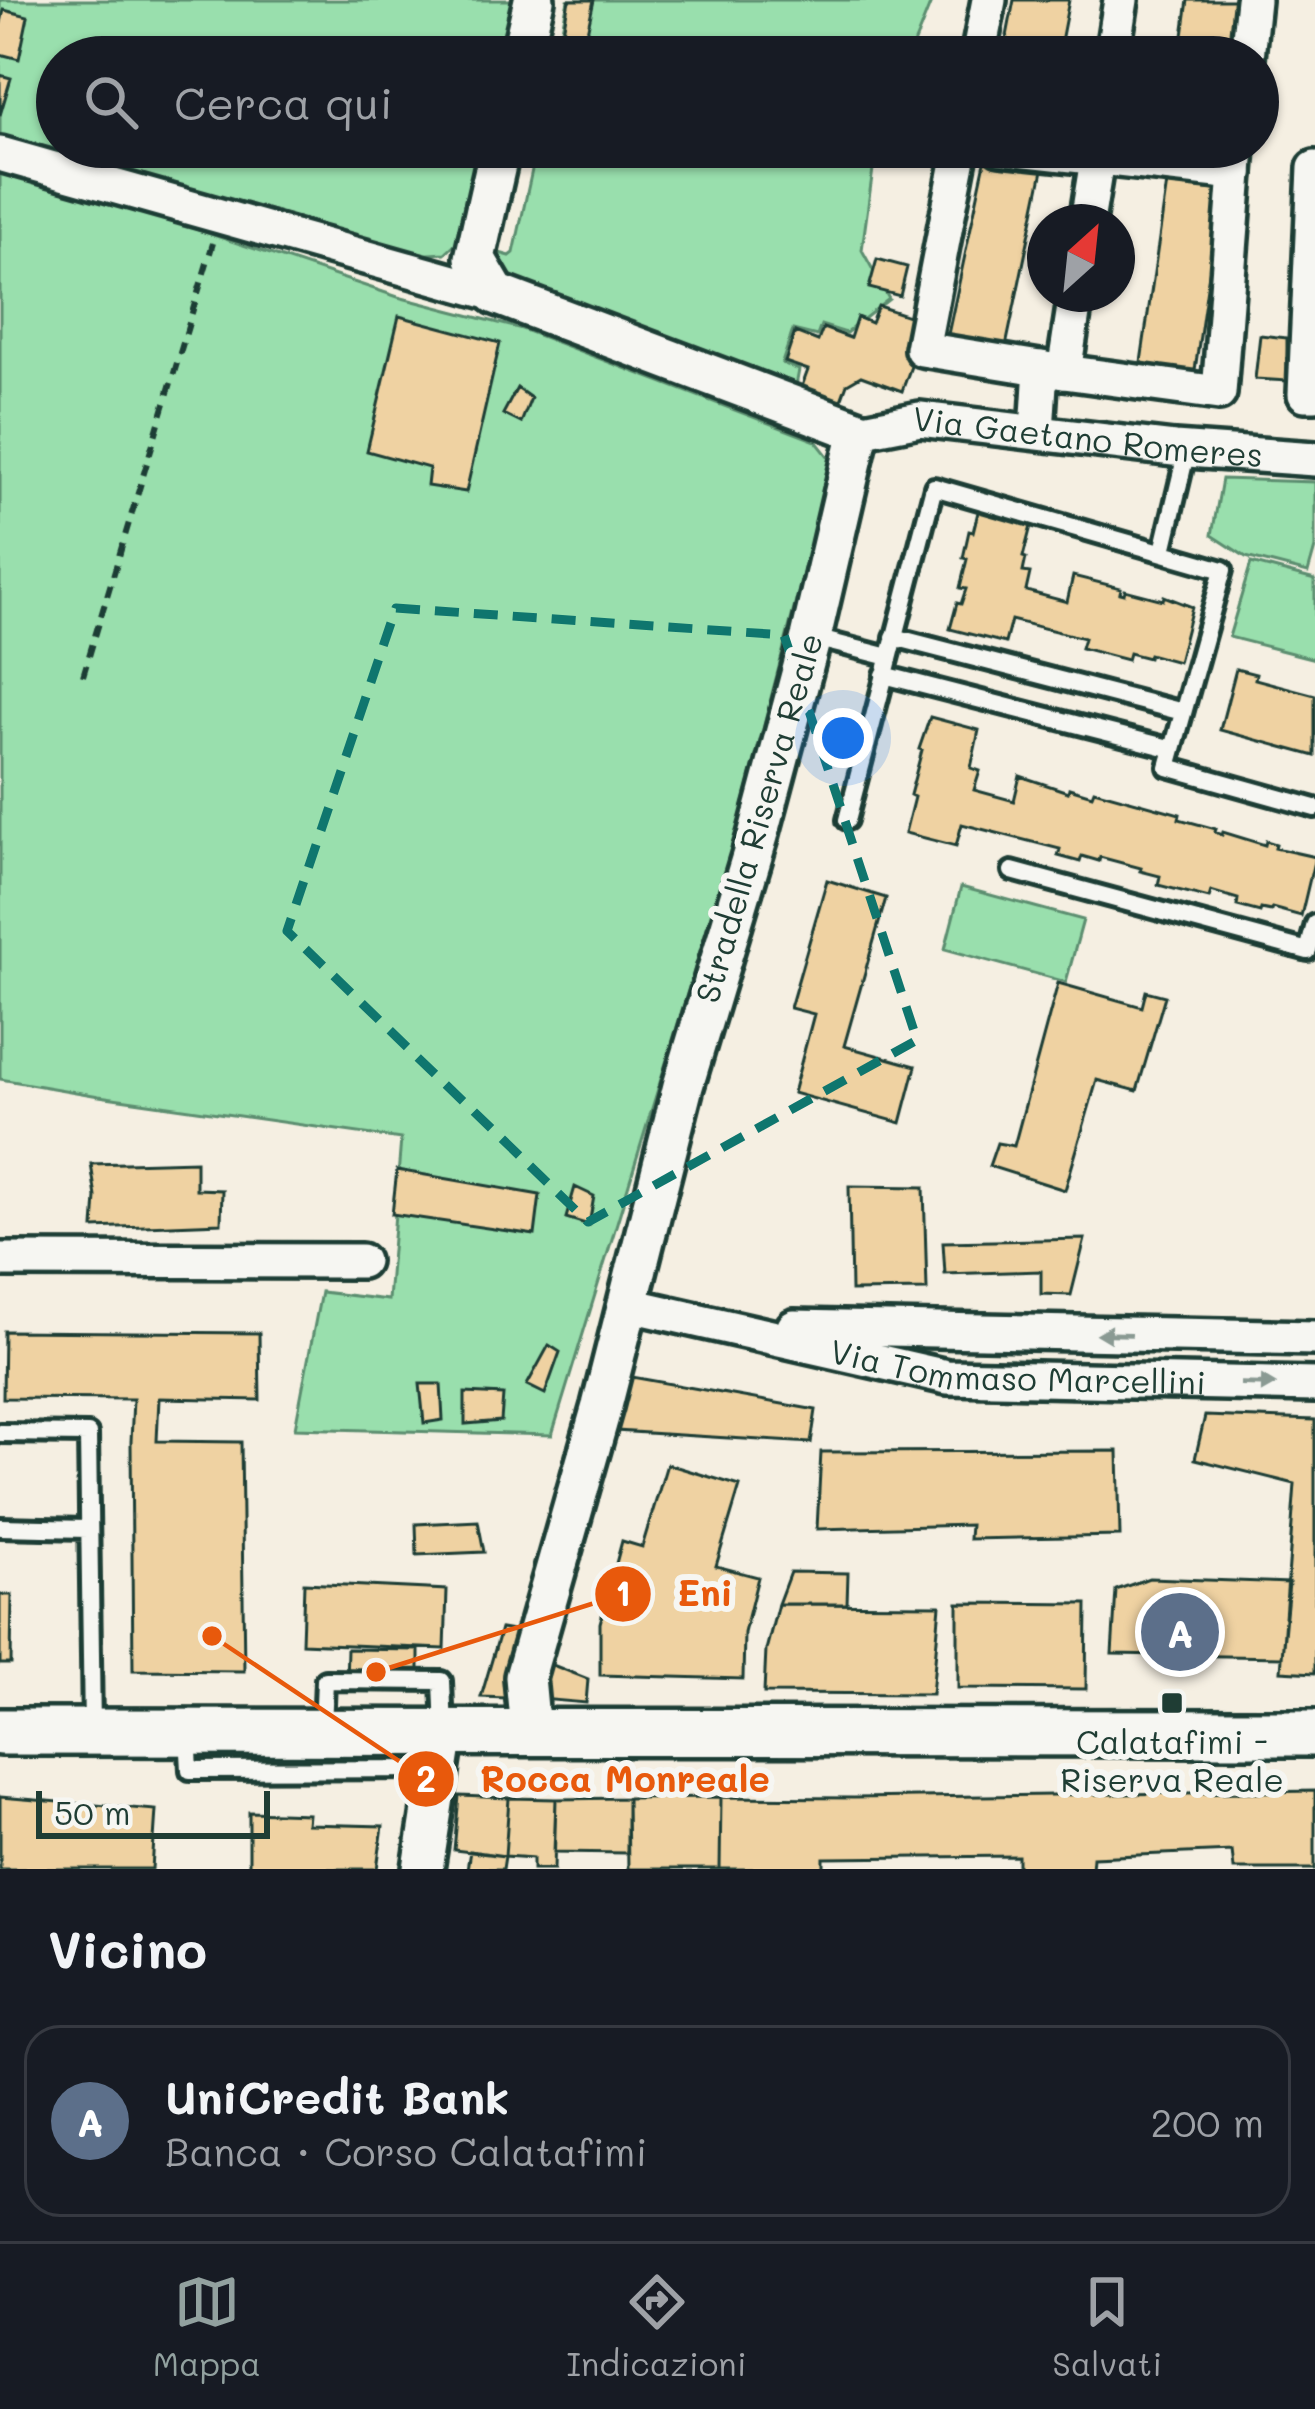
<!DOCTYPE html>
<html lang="it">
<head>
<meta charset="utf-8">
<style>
  :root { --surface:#171b24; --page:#242831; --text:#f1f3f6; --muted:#9ea1a6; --line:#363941; --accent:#92a19f }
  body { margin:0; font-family:Mali,sans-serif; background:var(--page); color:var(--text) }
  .compass { position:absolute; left:1027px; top:204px; width:108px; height:108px; border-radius:50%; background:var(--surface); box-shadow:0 3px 9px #0004; rotate:27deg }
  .scale { position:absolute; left:36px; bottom:30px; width:234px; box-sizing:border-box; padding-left:12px; border:6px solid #1f3d34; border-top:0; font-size:33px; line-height:42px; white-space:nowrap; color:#1f3d34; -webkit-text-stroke:9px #f6f6f2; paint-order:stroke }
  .you { position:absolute; left:843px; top:738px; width:42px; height:42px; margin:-30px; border:9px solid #fff; border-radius:50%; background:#1a73e8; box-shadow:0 0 0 18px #1a73e833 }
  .badge { display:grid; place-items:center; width:78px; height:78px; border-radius:50%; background:var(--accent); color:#fff; font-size:39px; font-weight:700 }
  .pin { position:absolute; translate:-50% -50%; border:6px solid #fff; box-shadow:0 3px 12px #0006 }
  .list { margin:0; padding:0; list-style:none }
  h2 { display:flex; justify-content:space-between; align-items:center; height:156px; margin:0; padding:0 48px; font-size:51px }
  h2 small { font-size:39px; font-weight:400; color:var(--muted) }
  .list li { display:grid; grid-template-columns:78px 1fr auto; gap:36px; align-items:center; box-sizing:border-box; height:192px; margin:0 24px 24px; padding:0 24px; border:3px solid var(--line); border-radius:36px }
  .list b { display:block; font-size:45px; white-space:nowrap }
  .list p { margin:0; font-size:39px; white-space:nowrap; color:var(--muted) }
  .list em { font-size:39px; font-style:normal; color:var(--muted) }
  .icon { flex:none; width:66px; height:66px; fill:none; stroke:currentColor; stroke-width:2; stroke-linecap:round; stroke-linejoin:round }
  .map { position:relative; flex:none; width:1315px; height:1869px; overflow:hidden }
  .search { position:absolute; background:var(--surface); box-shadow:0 3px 9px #0004; left:36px; right:36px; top:36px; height:132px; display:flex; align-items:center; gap:30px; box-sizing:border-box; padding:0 42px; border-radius:66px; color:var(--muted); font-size:45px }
  .sheet { height:372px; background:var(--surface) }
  nav { display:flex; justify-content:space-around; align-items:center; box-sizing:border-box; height:168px; border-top:3px solid var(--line); background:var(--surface); font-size:33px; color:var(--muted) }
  nav a { display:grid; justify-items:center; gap:6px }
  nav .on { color:var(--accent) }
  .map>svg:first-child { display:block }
  .green { fill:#99dfad; stroke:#5c8e70; stroke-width:3 }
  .building { fill:#efd2a2; stroke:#1f3d34; stroke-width:3 }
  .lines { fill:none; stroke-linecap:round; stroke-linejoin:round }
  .service-casing { stroke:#1f3d34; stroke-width:26 }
  .minor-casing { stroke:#1f3d34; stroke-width:42 }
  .tertiary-casing { stroke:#1f3d34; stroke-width:48 }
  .secondary-casing { stroke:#1f3d34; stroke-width:54 }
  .path { stroke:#1f3d34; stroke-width:6; stroke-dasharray:12 9; stroke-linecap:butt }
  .service { stroke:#f6f6f2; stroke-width:16 }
  .minor { stroke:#f6f6f2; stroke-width:33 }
  .tertiary { stroke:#f6f6f2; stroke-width:39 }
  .secondary { stroke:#f6f6f2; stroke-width:45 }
  .oneway { fill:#8a9a93 }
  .marked { fill:none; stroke:#0f766e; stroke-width:9; stroke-dasharray:24 15; stroke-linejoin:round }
  .poi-dot { fill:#1f3d34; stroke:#f6f6f2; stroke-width:4.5 }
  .labels { text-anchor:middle; stroke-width:12; stroke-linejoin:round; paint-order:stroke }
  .street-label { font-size:33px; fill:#1f3d34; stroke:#f6f6f2 }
  .poi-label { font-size:33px; fill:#1f3d34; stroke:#f6f6f2 }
  .leader { fill:none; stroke:#e8590c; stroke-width:4.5 }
  .callout-dot { fill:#e8590c; stroke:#f6f6f2; stroke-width:4.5 }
  .mark-label { font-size:36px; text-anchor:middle; font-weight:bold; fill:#fff }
  .callout-label { font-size:36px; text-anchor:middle; font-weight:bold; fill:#e8590c; stroke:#f6f6f2; stroke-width:12; stroke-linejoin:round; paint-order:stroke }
</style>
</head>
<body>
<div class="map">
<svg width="1315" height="1869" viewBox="0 0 1315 1869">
  <rect width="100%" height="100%" fill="#f5efe2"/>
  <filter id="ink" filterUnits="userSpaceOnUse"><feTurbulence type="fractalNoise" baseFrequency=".00833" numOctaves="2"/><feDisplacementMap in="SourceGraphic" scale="24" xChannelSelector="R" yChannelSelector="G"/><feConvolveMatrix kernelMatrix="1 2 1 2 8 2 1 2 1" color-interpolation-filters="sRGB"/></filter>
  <g filter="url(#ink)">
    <path class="green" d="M 0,0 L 512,0 L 499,57 L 57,57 L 57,147 L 479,147 L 458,241 L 445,253 L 414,255 L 0,140 Z
      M 568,0 L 932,0 L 909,57 L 556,57 Z
      M 537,147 L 876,147 L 862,250 L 889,299 L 846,333 L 821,325 L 817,336 L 793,330 L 782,363 L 799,370 L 796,386 L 514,283 L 496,252 L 510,256 L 514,253 Z
      M 0,170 L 136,209 L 398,297 L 522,329 L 816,441 L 832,461 L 736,834 L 552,1435 L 295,1428 L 321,1292 L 388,1300 L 401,1139 L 99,1096 L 0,1079 Z
      M 1222,479 L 1315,482 L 1315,548 L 1308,573 L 1246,557 L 1212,535 Z
      M 1251,563 L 1315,580 L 1315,659 L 1229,637 Z
      M 961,887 L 1083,920 L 1066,982 L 945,949 Z"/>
    <path class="building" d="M 569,0 L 594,0 L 584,46 L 619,57 L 558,57 Z
      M 1014,0 L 1069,0 L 1058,57 L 1003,57 Z
      M 1188,0 L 1243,0 L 1236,57 L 1180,57 Z
      M 4,10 L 28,16 L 19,59 L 0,54 L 0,27 Z
      M 0,75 L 11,78 L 0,115 Z
      M 986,157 L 1043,170 L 1005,351 L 947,339 Z
      M 1167,183 L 1221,191 L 1194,377 L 1140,369 Z
      M 877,259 L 907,267 L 900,296 L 869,288 Z
      M 878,306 L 927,322 L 902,391 L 861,376 L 847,384 L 840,403 L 801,389 L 808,370 L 785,362 L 795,332 L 818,341 L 823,328 L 850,338 L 857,317 L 871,323 Z
      M 399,316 L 500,343 L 466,492 L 427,486 L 429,468 L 367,451 Z
      M 1260,335 L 1287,338 L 1287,381 L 1255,379 Z
      M 517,388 L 531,398 L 521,423 L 503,414 Z
      M 979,508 L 1032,522 L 1023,557 L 1026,558 L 1023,572 L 1030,573 L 1026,591 L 1067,602 L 1073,576 L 1121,588 L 1120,593 L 1124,594 L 1125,590 L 1163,600 L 1164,596 L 1192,607 L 1178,662 L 1149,654 L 1148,658 L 1129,653 L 1127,660 L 1081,648 L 1084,638 L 1011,620 L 1005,643 L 950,629 L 957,603 L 961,604 L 966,589 L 960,588 L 967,559 L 963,558 L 969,531 L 973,532 Z
      M 1236,669 L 1256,674 L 1255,679 L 1315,695 L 1315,756 L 1220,730 Z
      M 930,717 L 979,730 L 971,768 L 980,771 L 974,790 L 1014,801 L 1020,776 L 1068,792 L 1069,788 L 1092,795 L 1094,790 L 1180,814 L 1179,819 L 1216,829 L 1215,832 L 1222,835 L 1223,832 L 1265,845 L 1266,841 L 1276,844 L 1275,848 L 1315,857 L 1301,916 L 1272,908 L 1271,911 L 1261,909 L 1260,912 L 1237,906 L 1238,899 L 1211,891 L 1209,898 L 1158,885 L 1160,876 L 1140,871 L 1141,868 L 1100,857 L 1099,861 L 1082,856 L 1080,862 L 1058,856 L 1060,849 L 962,824 L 956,846 L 905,833 L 914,797 L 910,795 L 922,750 L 919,749 Z
      M 827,880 L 886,898 L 844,1046 L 916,1066 L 901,1123 L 793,1093 L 814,1014 L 790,1008 Z
      M 1058,983 L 1142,1007 L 1146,991 L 1165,996 L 1137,1091 L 1097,1080 L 1065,1190 L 989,1166 L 997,1143 L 1014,1146 Z
      M 196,1161 L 196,1189 L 222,1190 L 221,1223 L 94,1228 L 96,1197 L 91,1164 Z
      M 397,1170 L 540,1195 L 535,1235 L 392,1214 Z
      M 849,1186 L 924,1187 L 927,1290 L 851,1291 Z
      M 575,1187 L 594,1196 L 589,1225 L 566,1218 Z
      M 1085,1239 L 1071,1295 L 1041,1294 L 1041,1271 L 945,1274 L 943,1242 Z
      M 4,1331 L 259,1333 L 260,1400 L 159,1398 L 157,1441 L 241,1442 L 244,1671 L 133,1670 L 131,1442 L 133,1399 L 3,1398 Z
      M 549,1345 L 560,1352 L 545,1394 L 527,1385 Z
      M 632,1377 L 816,1410 L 811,1443 L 616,1431 Z
      M 420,1384 L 441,1384 L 443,1420 L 424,1423 Z
      M 465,1393 L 503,1395 L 501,1421 L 465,1424 Z
      M 1205,1416 L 1315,1420 L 1315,1673 L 1281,1671 L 1295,1484 L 1195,1459 Z
      M 1118,1451 L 1120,1536 L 969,1539 L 970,1525 L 817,1529 L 821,1452 Z
      M 667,1464 L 740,1486 L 716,1566 L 758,1577 L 744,1633 L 743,1679 L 600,1675 L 600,1623 L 622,1541 L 642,1547 Z
      M 478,1521 L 484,1552 L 417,1555 L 416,1524 Z
      M 790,1572 L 848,1573 L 847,1604 L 778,1604 Z
      M 1149,1578 L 1289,1583 L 1282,1657 L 1112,1654 L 1116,1590 Z
      M 304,1583 L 447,1590 L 445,1649 L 302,1643 Z
      M 0,1595 L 12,1595 L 11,1664 L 0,1664 Z
      M 958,1603 L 1087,1604 L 1086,1689 L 958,1688 Z
      M 778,1604 L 940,1605 L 932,1694 L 764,1693 L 766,1650 Z
      M 501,1629 L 524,1633 L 507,1698 L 481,1697 Z
      M 347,1649 L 419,1650 L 419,1684 L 346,1683 Z
      M 550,1664 L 588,1679 L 586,1703 L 540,1699 Z
      M 1315,1791 L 1315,1869 L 1234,1869 L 1232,1851 L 1093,1857 L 1092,1869 L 1018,1869 L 1018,1856 L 824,1858 L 824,1869 L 720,1869 L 721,1797 L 854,1798 Z
      M 459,1796 L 509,1798 L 505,1856 L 454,1850 Z
      M 0,1797 L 156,1810 L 152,1869 L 0,1869 Z
      M 721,1797 L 720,1869 L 628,1869 L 627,1798 Z
      M 509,1798 L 556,1799 L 554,1869 L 533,1869 L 533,1858 L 505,1856 Z
      M 627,1798 L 627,1853 L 554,1852 L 556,1799 Z
      M 249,1812 L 308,1814 L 307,1824 L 383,1826 L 377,1869 L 249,1869 Z
      M 470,1851 L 505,1856 L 503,1869 L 467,1869 Z"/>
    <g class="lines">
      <g class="service-casing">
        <path id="service" d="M 1163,551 L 1187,450
          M 811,637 L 889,657
          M 894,637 L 1183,712
          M 884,675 L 1173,749
          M 847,820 L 934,487 L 1223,570 L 1168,767 L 1315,808
          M 1012,871 L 1308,951 L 1315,924
          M 0,1433 L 88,1434 L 92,1730
          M 0,1527 L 87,1529
          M 323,1728 L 325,1680 L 442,1681 L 444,1732
          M 188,1733 L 190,1770 L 438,1769"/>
      </g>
      <g class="minor-casing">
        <g id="minor">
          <path d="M 978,57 L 989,0"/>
          <path d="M 1112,57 L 1121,0"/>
          <path d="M 1247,57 L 1253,0"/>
          <path d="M 961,147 L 922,349 L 1064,372 L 1219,393 L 1238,147"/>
          <path d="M 1000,147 L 1236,173"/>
          <path d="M 0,154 L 496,294"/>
          <path d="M 1315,168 L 1305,394 L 1315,394"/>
          <path d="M 1087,222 L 1099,147"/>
          <path d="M 1064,372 L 1076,294"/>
          <path id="s1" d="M 859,431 L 920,419 L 1174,449 L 1315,459"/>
          <path d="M 1037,431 L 1041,368"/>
          <path d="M 0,1260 L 361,1261"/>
          <path id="s2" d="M 626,1304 L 947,1377 L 1315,1385"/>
          <path d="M 794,1327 L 1315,1338"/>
        </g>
      </g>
      <g class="tertiary-casing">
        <path id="tertiary" d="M 521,57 L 534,0
          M 500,147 L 475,258 L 496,294 L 859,431 L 811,637 L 758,836 L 683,1086 L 602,1406 L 525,1677 L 530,1731
          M 423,1869 L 444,1732"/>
      </g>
      <g class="secondary-casing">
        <path id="secondary" d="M 0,1732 L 1315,1733"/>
      </g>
      <path class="path" d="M 83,676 L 213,243"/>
      <use href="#service" class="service"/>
      <use href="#minor" class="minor"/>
      <use href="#tertiary" class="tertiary"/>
      <use href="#secondary" class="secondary"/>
    </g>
    <defs><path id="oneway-solid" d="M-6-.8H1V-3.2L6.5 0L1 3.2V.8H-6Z" transform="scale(3)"/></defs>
    <g class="oneway">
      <use href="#oneway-solid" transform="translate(1114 1334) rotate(-179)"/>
      <use href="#oneway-solid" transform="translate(1258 1384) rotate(1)"/>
    </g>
  </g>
  <path class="marked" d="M 396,608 L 784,635 L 917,1040 L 588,1222 L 287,931 Z"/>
  <rect class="poi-dot" x="1160" y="1691" width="24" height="24" rx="6"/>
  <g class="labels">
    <g class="street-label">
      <text dy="12" stroke="none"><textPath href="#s1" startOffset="231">Via Gaetano Romeres</textPath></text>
      <text transform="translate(759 818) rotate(-74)" y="12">Stradella Riserva Reale</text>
      <text dy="12" stroke="none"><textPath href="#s2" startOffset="399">Via Tommaso Marcellini</textPath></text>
    </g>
    <g class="poi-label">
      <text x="1172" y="1754">Calatafimi -<tspan x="1172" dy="38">Riserva Reale</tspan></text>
    </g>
  </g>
  <path class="leader" d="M376 1672L623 1594M212 1636L426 1779"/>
  <g class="callout-dot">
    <circle cx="376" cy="1672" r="12"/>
    <circle cx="212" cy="1636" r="12"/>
    <circle cx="623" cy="1594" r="30"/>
    <circle cx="426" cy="1779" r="30"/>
  </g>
  <g class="mark-label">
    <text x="623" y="1606">1</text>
    <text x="426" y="1792">2</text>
  </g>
  <g class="callout-label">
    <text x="705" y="1606">Eni</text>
    <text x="625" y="1792">Rocca Monreale</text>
  </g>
</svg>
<svg class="compass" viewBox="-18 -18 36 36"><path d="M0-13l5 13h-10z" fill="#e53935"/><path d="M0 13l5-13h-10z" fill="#9ea1a6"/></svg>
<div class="scale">50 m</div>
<div class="you"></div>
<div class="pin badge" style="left:1180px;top:1632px;background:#5c6f8a">A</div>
<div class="search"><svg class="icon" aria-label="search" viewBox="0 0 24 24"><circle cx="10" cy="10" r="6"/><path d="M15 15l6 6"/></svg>Cerca qui</div>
</div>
<section class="sheet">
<h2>Vicino<small></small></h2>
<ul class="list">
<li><span class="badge" style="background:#5c6f8a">A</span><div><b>UniCredit Bank</b><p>Banca · Corso Calatafimi</p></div><em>200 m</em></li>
</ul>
</section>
<nav>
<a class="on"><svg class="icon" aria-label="map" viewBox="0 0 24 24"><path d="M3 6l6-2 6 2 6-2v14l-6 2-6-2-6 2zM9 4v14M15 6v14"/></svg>Mappa</a>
<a><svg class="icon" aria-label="directions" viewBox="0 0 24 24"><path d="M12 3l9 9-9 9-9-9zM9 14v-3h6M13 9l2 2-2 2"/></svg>Indicazioni</a>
<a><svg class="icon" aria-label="saved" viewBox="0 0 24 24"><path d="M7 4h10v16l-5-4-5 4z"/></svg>Salvati</a>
</nav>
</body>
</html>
